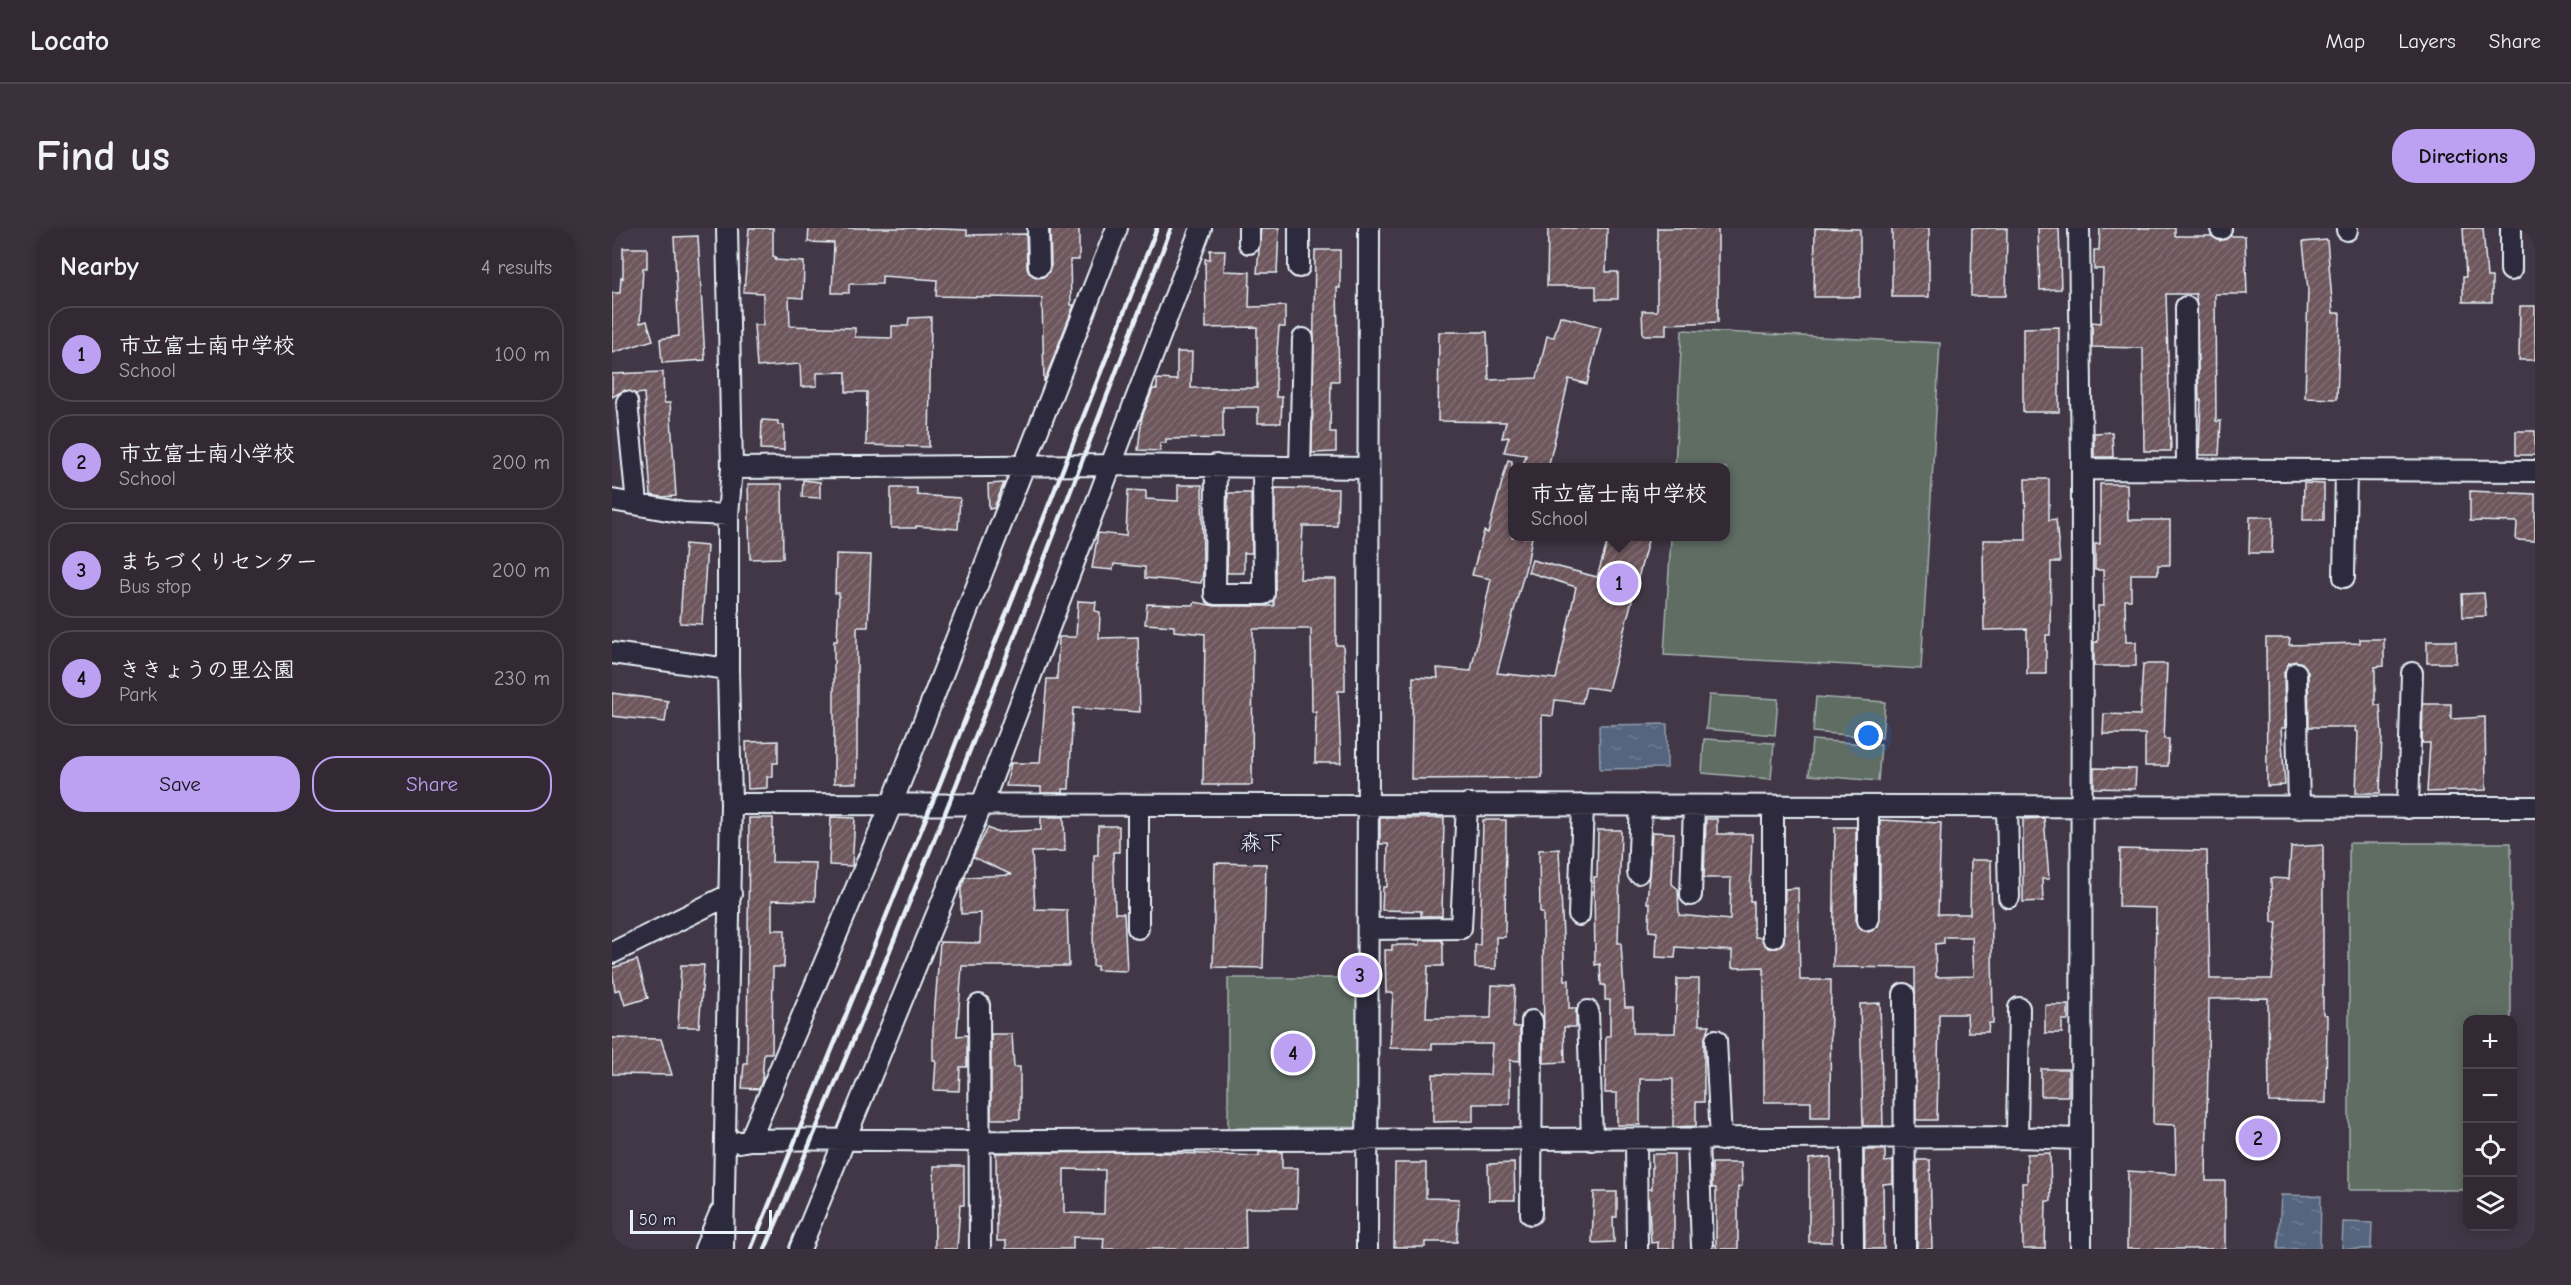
<!DOCTYPE html>
<html lang="en">
<head>
<meta charset="utf-8">
<style>
  :root { --surface:#322934; --page:#3a313c; --text:#f1f3f6; --muted:#a8a6ac; --line:#4d454f; --accent:#bca0f2 }
  body { margin:0; font-family:"Comic Neue","Klee One",sans-serif; background:var(--page); color:var(--text) }
  .controls { position:absolute; right:18px; bottom:18px; display:grid; overflow:hidden; border-radius:12px; box-shadow:0 3px 15px #0003 }
  .controls button { width:54px; height:54px; display:grid; place-items:center; padding:0; border:0; border-bottom:2px solid var(--line); background:var(--surface); color:var(--text); font:30px sans-serif }
  .scale { position:absolute; left:18px; bottom:15px; width:142px; box-sizing:border-box; padding-left:6px; border:3px solid #e8f1f8; border-top:0; font-size:16px; line-height:21px; white-space:nowrap; color:#e8f1f8; -webkit-text-stroke:4px #2f2a3d; paint-order:stroke }
  .you { position:absolute; left:1257px; top:508px; width:21px; height:21px; margin:-15px; border:4px solid #fff; border-radius:50%; background:#1a73e8; box-shadow:0 0 0 9px #1a73e833 }
  .badge { display:grid; place-items:center; width:39px; height:39px; border-radius:50%; background:var(--accent); color:#111; font-size:20px; font-weight:700 }
  .pin { position:absolute; translate:-50% -50%; border:3px solid #fff; box-shadow:0 2px 6px #0006 }
  .popup { position:absolute; left:896px; top:235px; width:222px; height:78px; box-sizing:border-box; display:grid; place-content:center; border-radius:12px; background:var(--surface); filter:drop-shadow(0 2px 4px #0005); font-size:20px; white-space:nowrap; color:var(--muted) }
  .popup b { font-size:22px; color:var(--text) }
  .popup::after { content:''; position:absolute; left:50%; top:100%; margin-left:-12px; border:12px solid transparent; border-top-color:var(--surface) }
  .list { margin:0; padding:0; list-style:none }
  h2 { display:flex; justify-content:space-between; align-items:center; height:78px; margin:0; padding:0 24px; font-size:26px }
  h2 small { font-size:20px; font-weight:400; color:var(--muted) }
  .list li { display:grid; grid-template-columns:39px 1fr auto; gap:18px; align-items:center; box-sizing:border-box; height:96px; margin:0 12px 12px; padding:0 12px; border:2px solid var(--line); border-radius:24px }
  .list b { display:block; font-size:22px; white-space:nowrap }
  .list p { margin:0; font-size:20px; white-space:nowrap; color:var(--muted) }
  .list em { font-size:20px; font-style:normal; color:var(--muted) }
  .actions { display:flex; gap:12px; padding:18px 24px }
  .actions a { flex:1; padding:14px 0; border:2px solid var(--accent); border-radius:24px; text-align:center; font-size:21px; color:var(--accent) }
  .actions .main { background:var(--accent); color:#111 }
  .icon { flex:none; width:33px; height:33px; fill:none; stroke:currentColor; stroke-width:2; stroke-linecap:round; stroke-linejoin:round }
  .map { position:relative; flex:none; width:1923px; height:1021px; overflow:hidden; border-radius:24px }
  header { display:flex; align-items:center; gap:36px; box-sizing:border-box; height:84px; padding:0 30px; background:var(--surface); border-bottom:2px solid var(--line) }
  header strong { font-size:28px }
  nav { display:flex; gap:33px; margin-inline-start:auto; font-size:21px }
  .intro { display:flex; align-items:center; justify-content:space-between; box-sizing:border-box; height:144px; padding:0 36px }
  h1 { margin:0; font-size:42px }
  .button { padding:15px 27px; border-radius:24px; background:var(--accent); color:#111; font-size:21px; font-weight:700 }
  main { display:flex; gap:36px; padding:0 36px }
  aside { flex:1; background:var(--surface); border-radius:24px; box-shadow:0 3px 15px #0003 }
  .map>svg:first-child { display:block }
  .green { fill:#5e6d64; stroke:#a3afae; stroke-width:1.5 }
  .water { fill:url(#water-ripples); stroke:#8f9daf; stroke-width:1.5 }
  .building { fill:url(#building-hatch); stroke:#e8f1f8; stroke-width:1.5; fill-rule:evenodd }
  .lines { fill:none; stroke-linecap:round; stroke-linejoin:round }
  .minor-casing { stroke:#e8f1f8; stroke-width:24 }
  .minor { stroke:#2f2a3d; stroke-width:20 }
  .rail { stroke:#e8f1f8; stroke-width:4.5 }
  .labels { text-anchor:middle; stroke-width:5; stroke-linejoin:round; paint-order:stroke }
  .quarter-label { font-size:22px; fill:#e8f1f8; stroke:#2f2a3d }
</style>
</head>
<body>
<header>
<strong>Locato</strong>
<nav><a>Map</a><a>Layers</a><a>Share</a></nav>
</header>
<div class="intro"><h1>Find us</h1><a class="button">Directions</a></div>
<main>
<aside>
<h2>Nearby<small>4 results</small></h2>
<ul class="list">
<li><span class="badge">1</span><div><b>市立富士南中学校</b><p>School</p></div><em>100 m</em></li>
<li><span class="badge">2</span><div><b>市立富士南小学校</b><p>School</p></div><em>200 m</em></li>
<li><span class="badge">3</span><div><b>まちづくりセンター</b><p>Bus stop</p></div><em>200 m</em></li>
<li><span class="badge">4</span><div><b>ききょうの里公園</b><p>Park</p></div><em>230 m</em></li>
</ul>
<div class="actions"><a class="main">Save</a><a>Share</a></div>
</aside>
<div class="map">
<svg width="1923" height="1021" viewBox="0 0 1923 1021">
  <defs>
    <pattern id="water-ripples" width="26" height="14" patternUnits="userSpaceOnUse" patternTransform="scale(1.5)"><rect width="26" height="14" fill="#54657f"/><path d="M2 4q2-2 4 0t4 0M15 11q2-2 4 0t4 0" fill="none" stroke="#6d7c92"/></pattern>
    <pattern id="building-hatch" width="6" height="6" patternUnits="userSpaceOnUse" patternTransform="scale(1.5)"><rect width="6" height="6" fill="#6d565c"/><path d="M-1 1l2-2M0 6l6-6M5 7l2-2" fill="none" stroke="#826f74"/></pattern>
  </defs>
  <rect width="100%" height="100%" fill="#423746"/>
  <filter id="ink" filterUnits="userSpaceOnUse"><feTurbulence type="fractalNoise" baseFrequency=".0167" numOctaves="2"/><feDisplacementMap in="SourceGraphic" scale="12" xChannelSelector="R" yChannelSelector="G"/><feConvolveMatrix kernelMatrix="1 2 1 2 8 2 1 2 1" color-interpolation-filters="sRGB"/></filter>
  <g filter="url(#ink)">
    <path class="green" d="M 1070,102 L 1328,115 L 1309,441 L 1052,427 L 1059,309 L 1114,308 L 1114,240 L 1063,239 Z
      M 1097,467 L 1166,471 L 1163,507 L 1094,501 Z
      M 1204,469 L 1273,474 L 1270,510 L 1201,504 Z
      M 1092,511 L 1162,515 L 1159,551 L 1090,545 Z
      M 1200,512 L 1269,517 L 1266,553 L 1197,547 Z
      M 1737,615 L 1899,615 L 1899,791 L 1856,792 L 1855,962 L 1737,962 Z
      M 616,750 L 745,750 L 745,899 L 616,900 Z"/>
    <path class="water" d="M 1055,496 L 1055,540 L 988,541 L 987,497 Z
      M 1669,967 L 1709,968 L 1708,1021 L 1666,1021 Z
      M 1731,994 L 1760,995 L 1759,1021 L 1730,1021 Z"/>
    <path class="building" d="M 137,0 L 161,0 L 161,28 L 164,29 L 163,32 L 192,34 L 191,70 L 177,69 L 178,98 L 243,100 L 243,109 L 280,110 L 280,98 L 296,98 L 297,90 L 319,89 L 317,219 L 254,217 L 255,164 L 234,164 L 234,144 L 205,145 L 205,158 L 189,159 L 188,136 L 145,139 L 142,97 L 151,97 L 151,65 L 132,64 Z
      M 197,0 L 308,0 L 355,2 L 355,7 L 414,6 L 415,39 L 417,45 L 427,50 L 434,48 L 439,38 L 438,0 L 467,0 L 467,32 L 458,32 L 459,77 L 462,77 L 432,154 L 430,70 L 324,68 L 325,52 L 270,48 L 270,56 L 237,56 L 237,65 L 220,65 L 222,15 L 196,14 Z
      M 649,0 L 667,0 L 665,45 L 645,45 Z
      M 936,0 L 995,0 L 994,44 L 1006,44 L 1006,71 L 984,71 L 984,58 L 935,58 Z
      M 1045,0 L 1106,0 L 1106,94 L 1054,96 L 1054,107 L 1031,107 L 1030,83 L 1045,83 Z
      M 1203,0 L 1248,1 L 1248,69 L 1202,69 Z
      M 1280,0 L 1317,0 L 1317,69 L 1280,69 Z
      M 1360,0 L 1395,0 L 1394,68 L 1359,68 Z
      M 1426,0 L 1447,0 L 1449,61 L 1428,62 Z
      M 1488,0 L 1563,0 L 1563,8 L 1600,8 L 1608,13 L 1618,8 L 1633,8 L 1635,66 L 1603,66 L 1603,69 L 1604,193 L 1609,193 L 1607,227 L 1587,227 L 1589,172 L 1587,172 L 1584,66 L 1554,66 L 1559,223 L 1532,223 L 1531,120 L 1480,119 L 1480,94 L 1489,95 L 1491,41 L 1482,41 L 1482,22 L 1487,22 Z
      M 1851,0 L 1871,0 L 1875,49 L 1880,49 L 1880,74 L 1851,74 L 1851,49 L 1854,49 Z
      M 86,8 L 93,132 L 50,135 L 48,111 L 67,108 L 62,9 Z
      M 1715,12 L 1721,85 L 1728,85 L 1725,171 L 1693,170 L 1696,62 L 1691,14 Z
      M 11,20 L 35,20 L 35,40 L 31,40 L 28,95 L 35,93 L 41,112 L 0,125 L 0,65 L 8,65 L 9,49 L 11,50 Z
      M 598,22 L 613,22 L 612,43 L 638,44 L 637,79 L 673,78 L 673,99 L 667,99 L 664,137 L 664,169 L 670,169 L 669,195 L 646,195 L 646,179 L 611,179 L 611,210 L 554,211 L 554,215 L 548,215 L 548,223 L 526,222 L 530,189 L 541,161 L 545,161 L 545,151 L 565,152 L 565,124 L 580,124 L 579,160 L 645,160 L 645,99 L 594,100 L 593,31 L 598,31 Z
      M 703,22 L 728,22 L 728,60 L 725,60 L 727,153 L 719,153 L 718,204 L 724,204 L 724,224 L 700,225 Z
      M 1908,78 L 1923,78 L 1923,132 L 1907,132 Z
      M 948,88 L 989,99 L 975,156 L 957,151 L 936,240 L 910,240 L 914,227 L 892,224 L 897,209 L 890,210 L 894,194 L 826,193 L 827,104 L 875,104 L 877,152 L 925,150 L 935,108 L 942,109 Z
      M 1447,99 L 1447,184 L 1411,184 L 1411,100 Z
      M 51,144 L 52,175 L 58,175 L 64,268 L 49,269 L 39,267 L 32,165 L 24,166 L 13,162 L 0,169 L 0,146 Z
      M 150,192 L 166,193 L 166,197 L 172,197 L 172,222 L 149,221 Z
      M 1904,203 L 1923,203 L 1923,227 L 1904,227 Z
      M 1500,204 L 1501,229 L 1482,229 L 1482,205 Z
      M 896,232 L 900,233 L 900,309 L 920,309 L 916,331 L 885,445 L 944,451 L 964,359 L 916,344 L 920,332 L 985,349 L 997,309 L 1037,309 L 996,462 L 974,459 L 970,475 L 943,472 L 941,488 L 930,487 L 930,550 L 799,551 L 801,449 L 826,450 L 825,440 L 859,443 L 879,351 L 860,347 L 872,303 L 876,305 Z
      M 1413,251 L 1437,251 L 1437,292 L 1444,291 L 1448,334 L 1439,334 L 1438,407 L 1434,407 L 1434,446 L 1415,446 L 1415,401 L 1372,402 L 1371,312 L 1414,312 Z
      M 191,252 L 208,254 L 208,270 L 190,269 Z
      M 392,255 L 382,280 L 377,281 L 376,256 Z
      M 1692,255 L 1712,256 L 1712,292 L 1691,292 Z
      M 136,256 L 170,256 L 171,330 L 138,331 Z
      M 1488,256 L 1515,256 L 1516,292 L 1558,292 L 1558,337 L 1546,337 L 1546,346 L 1519,346 L 1519,372 L 1513,372 L 1514,414 L 1524,414 L 1524,438 L 1482,438 L 1482,414 L 1486,414 L 1486,378 L 1492,378 L 1491,342 L 1483,342 L 1483,316 L 1488,316 Z
      M 566,257 L 590,257 L 591,346 L 589,355 L 533,350 L 533,339 L 502,336 L 501,342 L 480,340 L 486,305 L 514,308 L 516,262 L 534,263 L 534,271 L 566,273 Z
      M 279,260 L 305,260 L 305,267 L 348,270 L 346,301 L 304,298 L 304,300 L 279,300 Z
      M 663,260 L 726,261 L 725,298 L 691,298 L 688,351 L 724,351 L 724,417 L 731,417 L 733,448 L 733,463 L 726,463 L 729,535 L 703,535 L 704,484 L 700,484 L 699,401 L 641,401 L 640,557 L 591,557 L 593,406 L 562,403 L 562,398 L 533,396 L 535,376 L 582,377 L 583,374 L 603,378 L 662,378 Z
      M 1858,263 L 1923,266 L 1923,313 L 1904,312 L 1905,294 L 1858,293 Z
      M 616,265 L 639,265 L 640,325 L 632,325 L 632,345 L 615,345 Z
      M 1638,289 L 1661,289 L 1660,325 L 1637,325 Z
      M 73,316 L 95,318 L 90,396 L 68,395 Z
      M 224,326 L 259,327 L 256,399 L 245,399 L 245,555 L 222,555 L 222,413 L 225,413 L 227,365 L 223,365 Z
      M 1872,365 L 1874,388 L 1851,389 L 1850,366 Z
      M 466,373 L 484,374 L 483,383 L 488,384 L 487,410 L 526,409 L 528,484 L 461,480 L 457,561 L 451,561 L 451,565 L 429,565 L 429,559 L 394,558 L 399,535 L 428,535 L 435,451 L 445,451 L 447,409 L 464,409 Z
      M 1654,410 L 1678,410 L 1677,417 L 1748,415 L 1748,411 L 1772,411 L 1772,438 L 1763,439 L 1763,477 L 1768,477 L 1770,507 L 1768,565 L 1744,565 L 1746,504 L 1743,503 L 1744,499 L 1697,499 L 1696,444 L 1690,435 L 1684,433 L 1677,435 L 1672,445 L 1673,500 L 1669,500 L 1673,557 L 1655,558 Z
      M 1815,413 L 1844,413 L 1844,435 L 1815,435 Z
      M 1531,436 L 1555,436 L 1552,511 L 1557,511 L 1556,538 L 1533,538 L 1533,506 L 1491,506 L 1492,486 L 1528,487 Z
      M 0,465 L 56,473 L 53,494 L 0,488 Z
      M 1811,476 L 1839,476 L 1839,491 L 1873,489 L 1874,562 L 1815,564 L 1818,515 L 1810,515 Z
      M 166,513 L 166,535 L 161,535 L 161,549 L 155,549 L 155,560 L 136,561 L 134,514 Z
      M 1482,540 L 1524,541 L 1523,561 L 1482,560 Z
      M 219,589 L 243,590 L 240,638 L 217,637 Z
      M 429,589 L 452,589 L 453,623 L 420,624 L 423,681 L 455,682 L 457,738 L 350,738 L 345,808 L 355,807 L 355,839 L 348,839 L 347,863 L 322,862 L 324,833 L 321,832 L 321,802 L 328,714 L 368,715 L 369,685 L 349,686 L 349,660 L 353,649 L 400,647 L 361,629 L 376,600 L 384,604 L 429,602 Z
      M 137,590 L 161,590 L 160,634 L 204,635 L 203,673 L 160,672 L 160,702 L 173,702 L 172,739 L 161,739 L 160,825 L 152,825 L 150,852 L 147,861 L 130,860 L 132,835 L 135,835 Z
      M 768,590 L 832,590 L 830,688 L 809,688 L 809,683 L 770,682 L 771,659 L 775,659 L 776,616 L 768,616 Z
      M 1432,590 L 1437,651 L 1430,651 L 1431,673 L 1411,674 L 1411,591 Z
      M 1094,591 L 1105,591 L 1105,606 L 1140,606 L 1138,673 L 1141,673 L 1141,698 L 1143,709 L 1149,709 L 1156,720 L 1166,720 L 1172,714 L 1173,661 L 1186,660 L 1188,752 L 1219,752 L 1218,889 L 1199,889 L 1199,874 L 1152,874 L 1152,739 L 1120,740 L 1120,723 L 1064,719 L 1063,730 L 1044,729 L 1045,704 L 1037,703 L 1038,675 L 1035,675 L 1040,604 L 1062,605 L 1060,656 L 1066,661 L 1067,687 L 1118,692 L 1119,650 L 1092,650 Z
      M 871,592 L 894,592 L 893,709 L 884,709 L 884,741 L 863,740 L 863,717 L 868,717 Z
      M 1268,592 L 1329,595 L 1326,686 L 1358,686 L 1359,632 L 1379,632 L 1381,795 L 1377,795 L 1376,804 L 1356,804 L 1355,786 L 1327,786 L 1325,892 L 1304,892 L 1303,740 L 1221,739 L 1223,599 L 1244,599 L 1244,692 L 1250,702 L 1257,704 L 1266,698 L 1268,692 ZM 1332,709 L 1360,709 L 1362,748 L 1324,749 L 1323,716 L 1332,715 Z
      M 486,598 L 507,598 L 507,624 L 501,624 L 503,685 L 512,685 L 515,743 L 485,742 L 485,738 L 481,738 L 482,627 L 486,627 Z
      M 986,602 L 1009,602 L 1006,715 L 1009,715 L 1013,779 L 1021,779 L 1021,805 L 1063,805 L 1065,751 L 1087,751 L 1087,797 L 1098,797 L 1092,813 L 1092,874 L 1084,874 L 1084,898 L 1061,899 L 1061,851 L 1028,851 L 1028,897 L 1005,897 L 1005,865 L 993,865 L 994,808 L 998,808 L 998,772 L 993,772 L 993,757 L 989,757 L 988,736 L 983,737 L 982,649 L 985,649 Z
      M 1711,617 L 1711,786 L 1715,787 L 1714,875 L 1657,874 L 1656,770 L 1597,771 L 1594,953 L 1613,953 L 1613,1021 L 1515,1021 L 1516,943 L 1564,946 L 1563,897 L 1541,896 L 1544,680 L 1507,679 L 1508,621 L 1595,623 L 1598,751 L 1660,751 L 1665,694 L 1660,694 L 1659,650 L 1677,651 L 1679,619 Z
      M 947,621 L 953,752 L 957,752 L 957,780 L 964,780 L 964,799 L 952,799 L 953,834 L 932,835 L 931,685 L 928,685 L 927,622 Z
      M 603,635 L 654,636 L 651,740 L 601,739 Z
      M 808,712 L 829,712 L 831,715 L 831,738 L 816,738 L 814,790 L 879,790 L 880,757 L 903,758 L 901,799 L 908,799 L 908,833 L 898,832 L 898,876 L 861,876 L 861,893 L 821,894 L 821,846 L 878,847 L 880,816 L 820,816 L 820,821 L 778,820 L 781,765 L 774,765 L 773,722 L 780,722 L 780,717 L 808,717 Z
      M 25,732 L 36,770 L 13,777 L 8,761 L 3,763 L 0,740 Z
      M 69,737 L 92,737 L 87,799 L 66,799 Z
      M 1268,775 L 1271,898 L 1251,898 L 1248,776 Z
      M 1433,777 L 1456,777 L 1456,792 L 1450,792 L 1450,805 L 1433,805 Z
      M 379,806 L 400,806 L 402,839 L 408,839 L 408,891 L 379,891 Z
      M 0,810 L 49,811 L 60,847 L 0,846 Z
      M 1429,841 L 1456,841 L 1456,868 L 1429,868 Z
      M 1252,922 L 1273,922 L 1273,934 L 1281,933 L 1281,955 L 1271,956 L 1272,1021 L 1253,1021 Z
      M 534,924 L 647,928 L 647,924 L 670,924 L 670,940 L 686,940 L 685,980 L 633,980 L 634,1021 L 491,1021 L 492,1010 L 461,1009 L 461,1021 L 394,1021 L 394,1013 L 385,1013 L 384,925 ZM 452,941 L 493,942 L 492,986 L 452,985 Z
      M 1438,925 L 1439,973 L 1434,973 L 1433,1021 L 1411,1021 L 1410,955 L 1415,955 L 1415,926 Z
      M 1040,926 L 1062,926 L 1062,1021 L 1046,1021 L 1046,1014 L 1039,1015 L 1036,961 L 1040,961 Z
      M 1219,929 L 1220,1014 L 1197,1014 L 1197,931 Z
      M 1305,932 L 1318,932 L 1320,1021 L 1305,1021 Z
      M 783,935 L 814,935 L 814,970 L 847,971 L 845,1014 L 813,1014 L 813,1019 L 782,1019 Z
      M 902,935 L 903,972 L 877,972 L 876,936 Z
      M 1100,935 L 1129,935 L 1130,958 L 1126,959 L 1126,1021 L 1104,1021 L 1104,960 L 1100,960 Z
      M 322,938 L 352,938 L 352,977 L 348,977 L 345,1021 L 323,1021 Z
      M 982,964 L 1005,964 L 1005,989 L 1001,989 L 1002,1014 L 980,1015 Z"/>
    <g class="lines">
      <g class="minor-casing">
        <path id="minor" d="M 426,0 L 427,38
          M 687,0 L 687,39
          M 1467,0 L 1470,241 L 1469,1021
          M 1609,1 L 1609,0
          M 1735,2 L 1735,0
          M 637,15 L 637,0
          M 1899,42 L 1899,0
          M 1574,79 L 1575,242
          M 15,174 L 25,276
          M 604,237 L 603,366 L 652,366 L 651,239
          M 688,239 L 691,111
          M 120,240 L 501,237 L 756,240
          M 1470,241 L 1923,243
          M 0,272 L 72,285 L 116,287
          M 1732,349 L 1734,242
          M 0,425 L 116,441
          M 1684,445 L 1687,580
          M 119,576 L 1923,579
          M 526,577 L 526,700
          M 1161,578 L 1161,709
          M 1395,580 L 1397,669
          M 1796,580 L 1800,445
          M 1026,645 L 1029,577
          M 1079,667 L 1082,578
          M 967,687 L 971,577
          M 1256,692 L 1256,579
          M 756,701 L 849,700 L 855,576
          M 0,725 L 119,666
          M 1292,766 L 1293,1021
          M 367,777 L 368,1020
          M 976,783 L 980,912
          M 1104,812 L 1109,912
          M 1405,909 L 1407,780
          M 138,912 C 234,910 329,914 425,913 C 751,911 1078,911 1405,909 L 1468,911
          M 1024,912 L 1025,1021
          M 1086,912 L 1090,1018
          M 1240,912 L 1241,1021
          M 127,914 L 138,912 L 280,575 L 505,0
          M 919,986 L 920,793
          M 93,1021 L 108,985
          M 111,1021 L 119,576 L 116,441 L 116,287 L 120,240 L 115,0
          M 188,1021 L 370,576 L 589,0
          M 755,1021 L 757,0"/>
      </g>
      <use href="#minor" class="minor"/>
      <path class="rail" d="M 139,1021 L 329,553 L 545,0
        M 153,1021 C 298,685 429,342 559,0"/>
    </g>
  </g>
  <g class="labels">
    <g class="quarter-label">
      <text x="650" y="622">森下</text>
    </g>
  </g>
</svg>
<div class="controls">
<button>+</button>
<button>−</button>
<button><svg class="icon" aria-label="locate" viewBox="0 0 24 24"><circle cx="12" cy="12" r="6"/><path d="M12 2v4M12 18v4M2 12h4M18 12h4"/></svg></button>
<button><svg class="icon" aria-label="layers" viewBox="0 0 24 24"><path d="M12 4l9 5-9 5-9-5zM3 14l9 5 9-5"/></svg></button>
</div>
<div class="scale">50 m</div>
<div class="you"></div>
<div class="pin badge" style="left:1007px;top:355px">1</div>
<div class="popup"><b>市立富士南中学校</b>School</div>
<div class="pin badge" style="left:1646px;top:910px">2</div>
<div class="pin badge" style="left:748px;top:747px">3</div>
<div class="pin badge" style="left:681px;top:825px">4</div>
</div>
</main>
</body>
</html>
